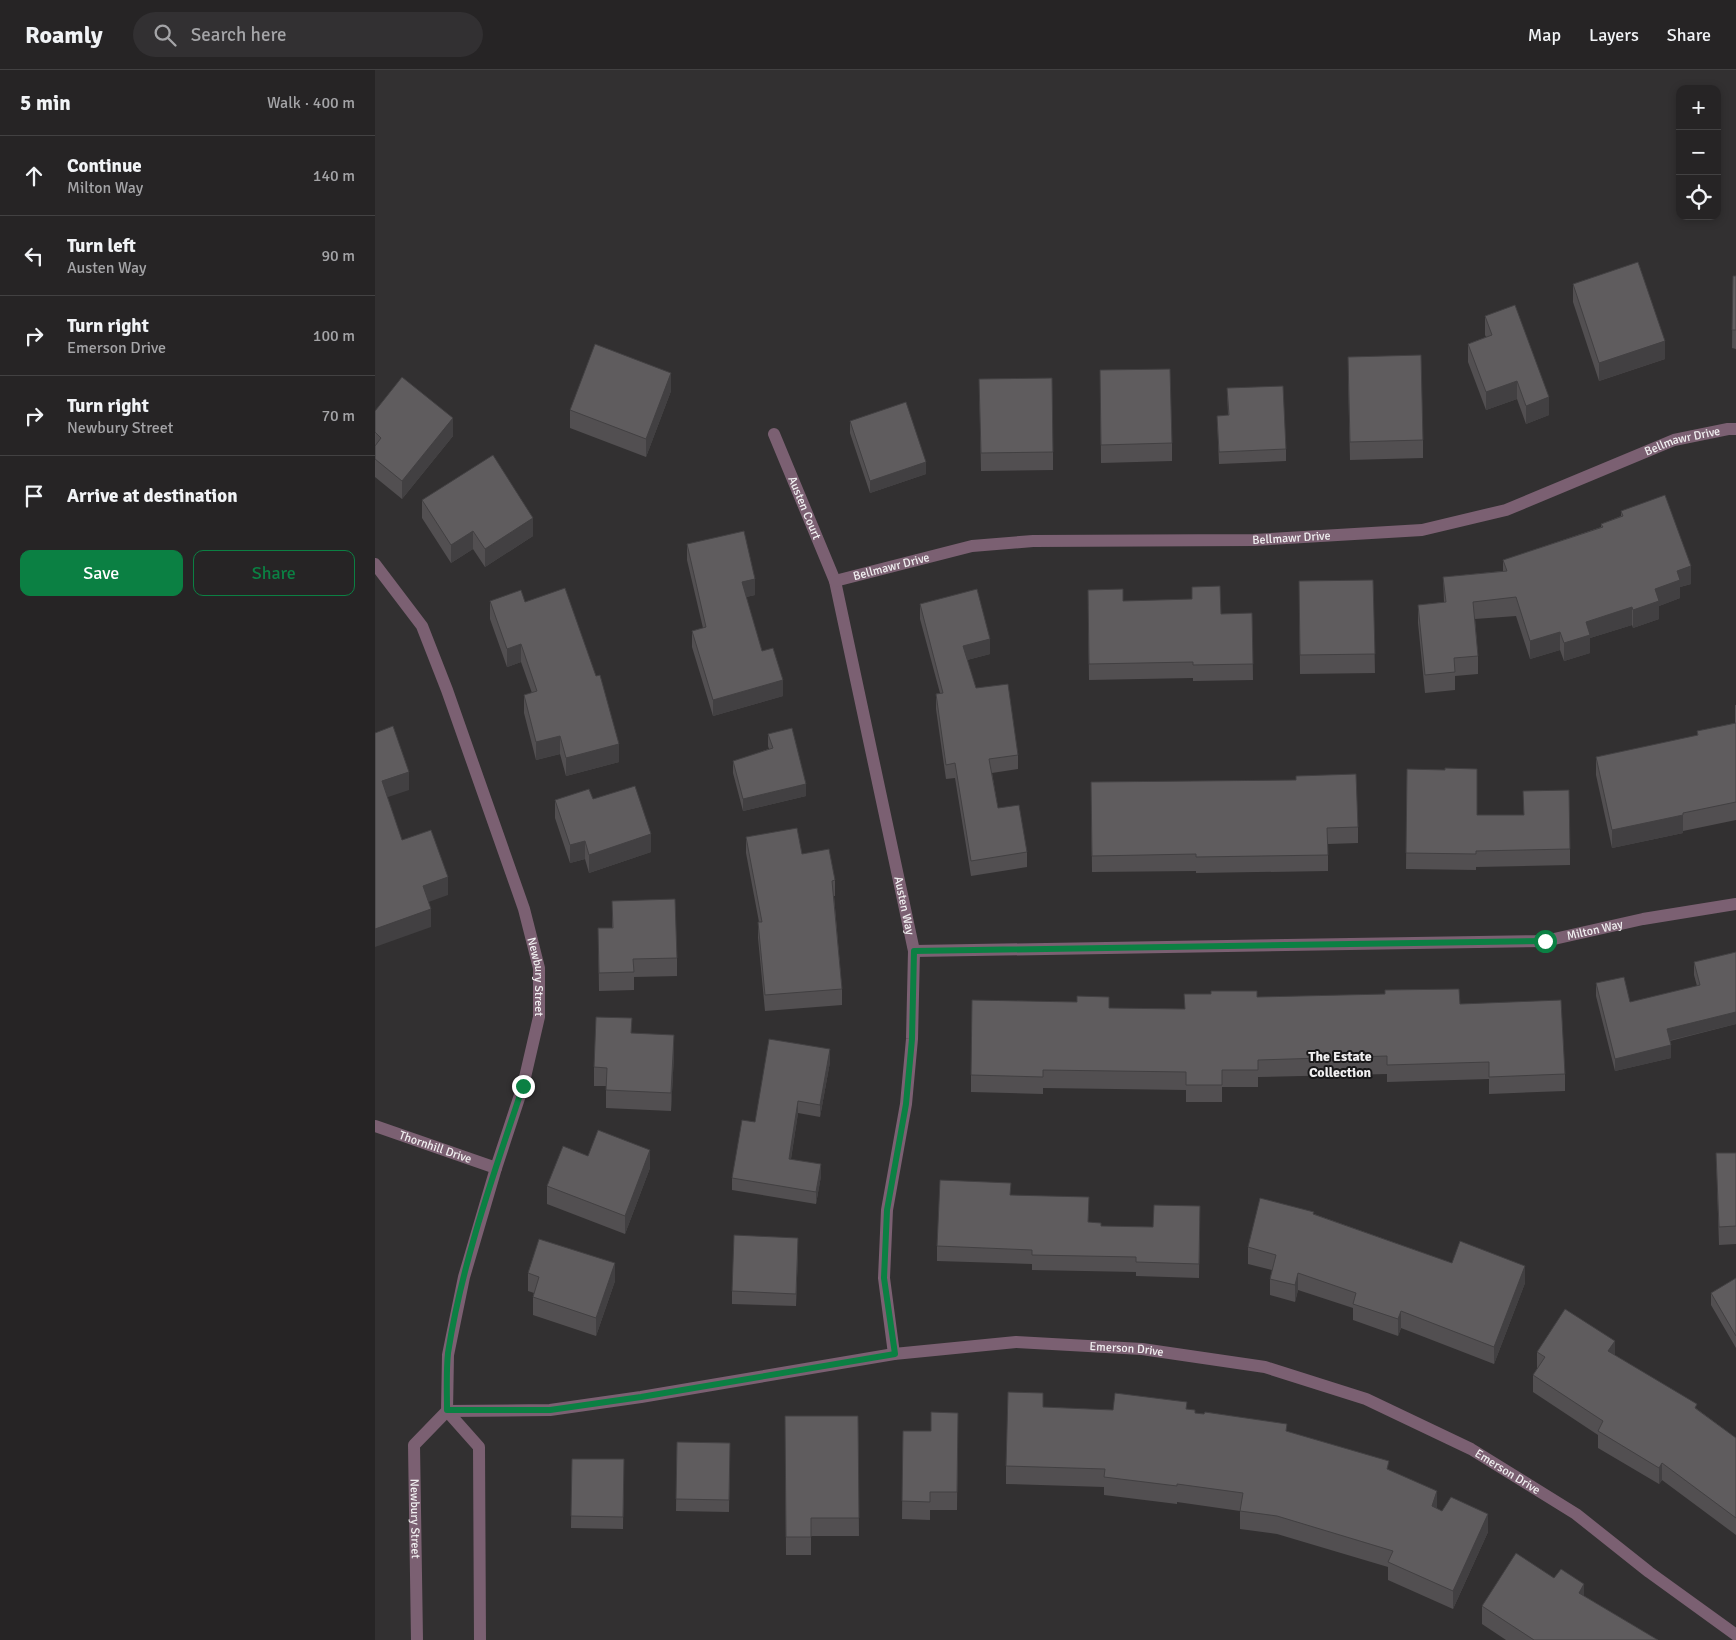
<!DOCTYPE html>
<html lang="en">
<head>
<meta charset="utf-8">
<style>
  :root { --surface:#262425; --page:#323032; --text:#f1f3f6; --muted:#a4a4a7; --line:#424142; --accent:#0b8043 }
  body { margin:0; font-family:Signika,sans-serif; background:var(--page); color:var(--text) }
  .controls { position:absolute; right:15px; top:15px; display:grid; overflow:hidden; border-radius:10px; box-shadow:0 2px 8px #0003 }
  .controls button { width:45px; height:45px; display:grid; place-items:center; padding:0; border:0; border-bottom:1px solid var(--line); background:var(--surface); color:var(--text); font:25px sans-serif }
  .stop { position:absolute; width:15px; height:15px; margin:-11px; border:4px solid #0b8043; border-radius:50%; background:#fff }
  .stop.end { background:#0b8043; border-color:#fff; box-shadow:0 1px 5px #0008 }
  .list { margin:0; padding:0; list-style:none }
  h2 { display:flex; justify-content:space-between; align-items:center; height:65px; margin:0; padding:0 20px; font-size:21px }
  h2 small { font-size:16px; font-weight:400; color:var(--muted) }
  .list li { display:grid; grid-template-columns:32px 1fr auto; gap:15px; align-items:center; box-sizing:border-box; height:80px; padding:0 20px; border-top:1px solid var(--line) }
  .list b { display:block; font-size:19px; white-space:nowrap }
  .list p { margin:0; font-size:16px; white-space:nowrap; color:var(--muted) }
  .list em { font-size:16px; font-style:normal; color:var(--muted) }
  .actions { display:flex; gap:10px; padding:15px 20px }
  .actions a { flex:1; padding:11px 0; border:1px solid var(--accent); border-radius:10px; text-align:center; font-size:18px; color:var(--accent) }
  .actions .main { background:var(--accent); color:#fff }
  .icon { flex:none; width:28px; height:28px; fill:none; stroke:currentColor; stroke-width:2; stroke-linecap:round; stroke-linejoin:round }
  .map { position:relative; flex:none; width:1361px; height:1570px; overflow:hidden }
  header { display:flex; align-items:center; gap:30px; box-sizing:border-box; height:70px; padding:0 25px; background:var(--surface); border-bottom:1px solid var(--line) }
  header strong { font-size:24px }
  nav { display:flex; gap:28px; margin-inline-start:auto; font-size:18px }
  .search { width:350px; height:45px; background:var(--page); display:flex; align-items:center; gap:12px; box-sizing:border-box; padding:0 18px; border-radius:28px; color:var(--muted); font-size:19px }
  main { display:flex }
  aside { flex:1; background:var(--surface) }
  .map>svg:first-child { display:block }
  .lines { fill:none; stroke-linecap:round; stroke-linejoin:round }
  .minor { stroke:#7b6072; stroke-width:12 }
  .wall { fill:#524f51 }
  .shaded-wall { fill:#424042 }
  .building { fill:#5f5c5e; stroke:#424042 }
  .route { stroke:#0b8043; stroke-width:6 }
  .labels { text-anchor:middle; stroke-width:4; stroke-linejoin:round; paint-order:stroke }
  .street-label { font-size:12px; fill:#f1f0f1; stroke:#191819 }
  .neighbourhood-label { font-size:14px; font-weight:bold; fill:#f1f0f1; stroke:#191819 }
</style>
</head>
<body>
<header>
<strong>Roamly</strong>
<div class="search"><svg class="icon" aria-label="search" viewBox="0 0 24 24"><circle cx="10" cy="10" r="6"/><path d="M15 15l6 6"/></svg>Search here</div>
<nav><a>Map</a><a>Layers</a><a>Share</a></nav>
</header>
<main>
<aside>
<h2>5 min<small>Walk · 400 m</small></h2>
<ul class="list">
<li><svg class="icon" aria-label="ahead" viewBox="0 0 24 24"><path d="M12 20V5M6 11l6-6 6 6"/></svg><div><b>Continue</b><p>Milton Way</p></div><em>140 m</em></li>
<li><svg class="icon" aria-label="left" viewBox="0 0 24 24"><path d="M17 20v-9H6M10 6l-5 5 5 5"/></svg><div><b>Turn left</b><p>Austen Way</p></div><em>90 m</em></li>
<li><svg class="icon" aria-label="right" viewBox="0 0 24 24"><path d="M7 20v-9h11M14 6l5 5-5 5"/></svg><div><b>Turn right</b><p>Emerson Drive</p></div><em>100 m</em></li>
<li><svg class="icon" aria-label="right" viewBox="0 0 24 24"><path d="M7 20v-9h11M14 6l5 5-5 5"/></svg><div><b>Turn right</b><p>Newbury Street</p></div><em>70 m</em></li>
<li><svg class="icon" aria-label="arrive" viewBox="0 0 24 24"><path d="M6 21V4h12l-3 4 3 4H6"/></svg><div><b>Arrive at destination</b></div></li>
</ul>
<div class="actions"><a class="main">Save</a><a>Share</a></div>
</aside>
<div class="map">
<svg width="1361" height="1570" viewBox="0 0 1361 1570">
  <rect width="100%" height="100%" fill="#323031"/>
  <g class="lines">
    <g class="minor">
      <path id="s1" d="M 399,364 L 460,511 L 539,881 L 537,969 L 531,1034 L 512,1140 L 509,1208 L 519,1284"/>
      <path id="s2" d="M 0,494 L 47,556 L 72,620 L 149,839 L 164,898 L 164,947 L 148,1016 L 121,1098 L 89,1207 L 73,1285 L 72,1341 L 39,1375 L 42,1570"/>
      <path id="s3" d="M 460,511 L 597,476 L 658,471 L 879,470 L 1047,460 L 1131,440 L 1299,370 L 1353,359 L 1361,359"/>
      <path id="s4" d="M 539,881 L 1170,871 L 1268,849 L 1361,834"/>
      <path id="s5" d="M 0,1056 L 121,1098"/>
      <path id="s6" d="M 72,1341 L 175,1340 L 266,1327 L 519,1284 L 641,1272 L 767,1279 L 890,1297 L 991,1329 L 1096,1379 L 1201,1444 L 1274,1502 L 1361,1565"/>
      <path d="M 72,1341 L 104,1377 L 105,1570"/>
    </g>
  </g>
  <path class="wall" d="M 1358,206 L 1361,206 L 1361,279 L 1357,278 Z
    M 1198,214 L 1290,289 L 1224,311 L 1198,232 Z
    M 1110,246 L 1174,345 L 1151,354 L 1142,329 L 1111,340 L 1093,292 L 1093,274 L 1111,267 L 1110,265 Z
    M 725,300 L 797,373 L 797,391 L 726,393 Z
    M 973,305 L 1048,370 L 1048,388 L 975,390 Z
    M 604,309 L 678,382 L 678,400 L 606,401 Z
    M 852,318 L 911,379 L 911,391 L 844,394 L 842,346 L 853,345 Z
    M 296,321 L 271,387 L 195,358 L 195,340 Z
    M 0,341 L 78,366 L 27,429 L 0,407 Z
    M 475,351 L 551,404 L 495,423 L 475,363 Z
    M 47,430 L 158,466 L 110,497 L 98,479 L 76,493 L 47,448 Z
    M 1246,441 L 1316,514 L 1305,517 L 1305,528 L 1284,536 L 1284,549 L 1258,558 L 1257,555 L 1215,568 L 1215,583 L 1189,591 L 1185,580 L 1155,589 L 1141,546 L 1100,549 L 1103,586 L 1103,604 L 1080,606 L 1080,620 L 1050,623 L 1043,553 L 1043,535 L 1069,532 L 1068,507 L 1128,501 L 1128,490 L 1226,457 L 1226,454 L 1246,446 Z
    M 312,474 L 380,525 L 371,527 L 387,581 L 408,626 L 338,646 L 317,577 L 317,561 L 328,558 L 312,490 Z
    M 998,510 L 1000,603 L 925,604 L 924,511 Z
    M 115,531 L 150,532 L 244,692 L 191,706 L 185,684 L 161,690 L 149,643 L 149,625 L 157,623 L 146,592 L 132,597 L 115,549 Z
    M 748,531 L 846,544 L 877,543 L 878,610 L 818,611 L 818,608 L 714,610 L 713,536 Z
    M 545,534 L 615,584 L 592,590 L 601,618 L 643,685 L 643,699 L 617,703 L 623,738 L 652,782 L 652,797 L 596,806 L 580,708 L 571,709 L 561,639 L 561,624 L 565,623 L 545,549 Z
    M 1360,635 L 1361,635 L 1361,750 L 1308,761 L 1308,763 L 1237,778 L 1221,705 L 1221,687 L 1322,666 L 1322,661 L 1360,653 Z
    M 393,664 L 431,726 L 368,741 L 358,703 L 358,691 L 394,679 L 393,676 Z
    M 1032,699 L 1102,745 L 1149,745 L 1148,721 L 1195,779 L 1195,795 L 1101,797 L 1101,800 L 1031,799 Z
    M 716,712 L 983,757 L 983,773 L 953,774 L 953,801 L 821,803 L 821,801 L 717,802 Z
    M 218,729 L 276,782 L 214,803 L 210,789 L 195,793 L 180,748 L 180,730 Z
    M 371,767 L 427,784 L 460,810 L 460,826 L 459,826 L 467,919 L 467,935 L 390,941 L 383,868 L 383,852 L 384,852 L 371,783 Z
    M 237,831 L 302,888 L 302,906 L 259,907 L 259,920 L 224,921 L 223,858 L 237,858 Z
    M 1361,882 L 1361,954 L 1295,971 L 1296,988 L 1240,1001 L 1221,926 L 1221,913 L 1255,932 L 1322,916 L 1319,905 L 1319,892 Z
    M 882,927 L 1085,934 L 1190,1004 L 1190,1021 L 1114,1024 L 1114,1009 L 1012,1012 L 1012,1004 L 883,1007 L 883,1017 L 847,1017 L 847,1032 L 811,1032 L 811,1020 L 668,1018 L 668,1024 L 596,1022 L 596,1005 L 734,938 L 809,939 Z
    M 299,984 L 296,1041 L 231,1038 L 231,1016 L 219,1016 L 219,997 Z
    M 455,992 L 445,1047 L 423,1043 L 416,1089 L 446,1106 L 441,1134 L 357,1120 L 357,1108 L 380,1052 Z
    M 1341,1083 L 1361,1083 L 1361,1174 L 1344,1175 Z
    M 213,1086 L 275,1098 L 250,1164 L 172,1134 L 172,1116 Z
    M 636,1125 L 726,1156 L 778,1157 L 825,1151 L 824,1208 L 761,1206 L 761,1202 L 657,1200 L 657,1194 L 562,1191 L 562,1176 Z
    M 939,1144 L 1077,1193 L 1150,1213 L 1119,1294 L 1026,1258 L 1023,1266 L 978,1250 L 978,1238 L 923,1220 L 920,1232 L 895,1225 L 895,1209 L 897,1200 L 873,1194 L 873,1177 Z
    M 423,1180 L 421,1236 L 357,1234 L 357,1221 Z
    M 153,1203 L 240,1211 L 221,1266 L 158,1245 L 158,1227 L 159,1223 L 153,1221 Z
    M 1361,1208 L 1361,1278 L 1336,1235 L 1336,1223 Z
    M 1162,1282 L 1240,1285 L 1322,1339 L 1361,1368 L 1361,1465 L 1287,1410 L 1284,1414 L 1223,1378 L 1223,1365 L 1158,1322 L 1158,1305 L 1162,1299 Z
    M 668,1337 L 738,1340 L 812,1339 L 820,1343 L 912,1361 L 1014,1400 L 1062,1439 L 1113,1462 L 1078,1539 L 1013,1510 L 1013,1497 L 902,1464 L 865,1459 L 865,1441 L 802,1432 L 802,1434 L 729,1425 L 729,1417 L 631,1414 L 631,1396 Z
    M 583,1343 L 582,1440 L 555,1440 L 555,1450 L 527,1449 L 528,1361 L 556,1361 Z
    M 410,1346 L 483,1346 L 484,1466 L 436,1466 L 436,1485 L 411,1485 Z
    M 302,1372 L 355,1373 L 354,1442 L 301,1441 Z
    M 197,1389 L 249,1389 L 248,1459 L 196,1458 Z
    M 1179,1508 L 1209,1526 L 1283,1570 L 1131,1570 L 1107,1554 L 1107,1536 Z"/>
  <path class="shaded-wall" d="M 1290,271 L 1290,289 L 1224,311 L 1224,293 Z
    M 296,303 L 296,321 L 271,387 L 271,369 Z
    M 1142,311 L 1142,329 L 1111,340 L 1111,322 Z
    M 1174,327 L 1174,345 L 1151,354 L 1151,336 Z
    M 78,348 L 78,366 L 27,429 L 27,411 Z
    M 551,392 L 551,404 L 495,423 L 495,411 Z
    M 158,448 L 158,466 L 110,497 L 110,479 Z
    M 98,461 L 98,479 L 76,493 L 76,475 Z
    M 1316,496 L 1316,514 L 1305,517 L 1305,528 L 1284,536 L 1284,549 L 1258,558 L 1258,540 L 1280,519 L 1302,501 Z
    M 380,509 L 380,525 L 367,528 L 367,512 Z
    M 1257,537 L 1257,555 L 1215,568 L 1215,583 L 1189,591 L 1189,573 L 1211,552 Z
    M 1185,562 L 1185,580 L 1155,589 L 1155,571 Z
    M 615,569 L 615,584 L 588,591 L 588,576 Z
    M 146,574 L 146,592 L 132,597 L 132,579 Z
    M 408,610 L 408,626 L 338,646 L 338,630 Z
    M 185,666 L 185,684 L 161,690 L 161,672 Z
    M 244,674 L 244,692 L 191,706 L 191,688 Z
    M 34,702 L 34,720 L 7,729 L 7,711 Z
    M 431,714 L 431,726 L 368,741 L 368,729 Z
    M 1308,745 L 1308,763 L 1237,778 L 1237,760 Z
    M 276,764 L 276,782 L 214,803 L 214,785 Z
    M 210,771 L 210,789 L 195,793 L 195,775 Z
    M 73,807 L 73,825 L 48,834 L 48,816 Z
    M 56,839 L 56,857 L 0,877 L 0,859 Z
    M 1361,942 L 1361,954 L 1292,971 L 1292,959 Z
    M 299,965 L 299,984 L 296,1041 L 296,1023 Z
    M 1296,975 L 1296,988 L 1240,1001 L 1240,989 Z
    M 455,979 L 455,992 L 445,1047 L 445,1035 Z
    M 423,1031 L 423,1043 L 414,1101 L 414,1089 Z
    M 275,1080 L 275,1098 L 250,1164 L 250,1146 Z
    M 446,1094 L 446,1106 L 441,1134 L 441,1122 Z
    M 423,1168 L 423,1180 L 421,1236 L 421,1224 Z
    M 240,1193 L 240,1211 L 221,1266 L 221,1248 Z
    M 1150,1196 L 1150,1213 L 1119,1294 L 1119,1277 Z
    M 923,1203 L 923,1220 L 920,1232 L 920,1215 Z
    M 1026,1241 L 1026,1258 L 1023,1266 L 1023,1249 Z
    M 1240,1271 L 1240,1288 L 1233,1281 Z
    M 1287,1393 L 1287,1410 L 1284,1414 L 1284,1398 Z
    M 1062,1421 L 1062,1439 L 1057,1436 Z
    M 1113,1444 L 1113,1462 L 1078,1539 L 1078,1521 Z
    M 1209,1514 L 1209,1532 L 1204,1523 Z"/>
  <path class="building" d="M 1263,192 L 1290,271 L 1224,293 L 1198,214 Z
    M 1358,206 L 1361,206 L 1361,260 L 1357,260 Z
    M 1140,235 L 1174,327 L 1151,336 L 1142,311 L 1111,322 L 1093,274 L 1117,265 L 1110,246 Z
    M 220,274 L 296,303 L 271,369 L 195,340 Z
    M 1046,285 L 1048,370 L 975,372 L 973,287 Z
    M 795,299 L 797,373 L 726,375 L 725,300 Z
    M 27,307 L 78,348 L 27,411 L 0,389 L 0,376 L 6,368 L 0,362 L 0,341 Z
    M 677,308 L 678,382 L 606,383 L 604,309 Z
    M 908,316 L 911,379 L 844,382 L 842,346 L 854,345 L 852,318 Z
    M 531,332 L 551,392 L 495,411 L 475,351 Z
    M 118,385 L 158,448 L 110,479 L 98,461 L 76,475 L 47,430 Z
    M 1290,425 L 1316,496 L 1302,501 L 1305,510 L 1280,519 L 1284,531 L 1258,540 L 1257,537 L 1211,552 L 1215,565 L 1189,573 L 1185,562 L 1155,571 L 1141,527 L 1098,532 L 1103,586 L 1079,588 L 1080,602 L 1050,605 L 1043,535 L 1071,532 L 1068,507 L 1132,501 L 1128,490 L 1228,457 L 1226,454 L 1248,446 L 1246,441 Z
    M 369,461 L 380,509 L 367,512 L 387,581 L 398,578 L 408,610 L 338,630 L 317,561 L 331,557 L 312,474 Z
    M 998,510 L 1000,584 L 925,585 L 924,511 Z
    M 845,516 L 846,544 L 877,543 L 878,594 L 818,595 L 818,592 L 714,594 L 713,520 L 748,519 L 748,531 L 817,529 L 817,517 Z
    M 190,518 L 221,606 L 225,605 L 244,674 L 191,688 L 185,666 L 161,672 L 149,625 L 162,621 L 146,574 L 132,579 L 115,531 L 146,520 L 150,532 Z
    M 602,519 L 615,569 L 588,576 L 601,618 L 633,614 L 643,685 L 614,689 L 623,738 L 644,735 L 652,782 L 596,791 L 580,693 L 571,695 L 561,624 L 568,623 L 545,534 Z
    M 1361,653 L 1361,732 L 1308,743 L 1308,745 L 1237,760 L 1221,687 L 1323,665 L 1322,661 Z
    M 18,656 L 34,702 L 7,711 L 27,770 L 56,760 L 73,807 L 48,816 L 56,839 L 0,859 L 0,663 Z
    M 417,658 L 431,714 L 368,729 L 358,691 L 398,678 L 393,664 Z
    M 1070,698 L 1102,699 L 1102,745 L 1149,745 L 1148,721 L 1194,720 L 1195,779 L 1101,781 L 1101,784 L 1031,783 L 1032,699 L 1070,700 Z
    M 981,704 L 983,757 L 952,758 L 953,785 L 821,787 L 821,784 L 717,786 L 716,712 L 921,710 L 921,706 Z
    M 260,716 L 276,764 L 214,785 L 210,771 L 195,775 L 180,730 L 214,719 L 218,729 Z
    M 422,758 L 427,784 L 454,779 L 460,810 L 457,811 L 467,919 L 390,925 L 383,852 L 387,852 L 371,767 Z
    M 300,829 L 302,888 L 258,889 L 259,902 L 224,903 L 223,858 L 238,858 L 237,831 Z
    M 1361,882 L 1361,942 L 1292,959 L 1296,975 L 1240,989 L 1221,913 L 1249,907 L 1255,932 L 1325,915 L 1319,892 Z
    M 1084,919 L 1085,934 L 1186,930 L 1190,1004 L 1114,1007 L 1114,992 L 1012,995 L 1012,986 L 883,990 L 883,1000 L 847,1000 L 847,1015 L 811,1015 L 811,1002 L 668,1000 L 668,1007 L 596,1005 L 597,930 L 702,932 L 702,926 L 734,927 L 734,938 L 810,939 L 809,924 L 836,924 L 836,921 L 882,921 L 882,927 L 1010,924 L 1010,920 Z
    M 221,947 L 257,948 L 256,963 L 299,965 L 296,1023 L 231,1020 L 232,998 L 219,997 Z
    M 394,969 L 455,979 L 445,1035 L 423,1031 L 414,1089 L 446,1094 L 441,1122 L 357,1108 L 367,1050 L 380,1052 Z
    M 223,1060 L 275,1080 L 250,1146 L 172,1116 L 188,1076 L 213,1086 Z
    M 1341,1083 L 1361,1083 L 1361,1156 L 1344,1157 Z
    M 565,1110 L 636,1113 L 635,1125 L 714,1127 L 713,1152 L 726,1153 L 726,1156 L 778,1157 L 779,1135 L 825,1136 L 824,1194 L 761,1192 L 761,1187 L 657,1185 L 657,1180 L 562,1176 Z
    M 885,1128 L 939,1142 L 938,1144 L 1077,1193 L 1085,1171 L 1150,1196 L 1119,1277 L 1026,1241 L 1023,1249 L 978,1234 L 981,1223 L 923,1203 L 920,1215 L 895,1209 L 901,1185 L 873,1177 Z
    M 359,1165 L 423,1168 L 421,1224 L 357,1221 Z
    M 164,1169 L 240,1193 L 221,1248 L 158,1227 L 164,1207 L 153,1203 Z
    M 1361,1208 L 1361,1266 L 1336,1223 Z
    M 1190,1239 L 1240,1271 L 1233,1281 L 1322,1334 L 1320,1338 L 1361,1368 L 1361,1448 L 1287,1393 L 1284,1398 L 1223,1361 L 1228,1351 L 1158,1305 L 1170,1287 L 1162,1282 Z
    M 633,1322 L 668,1323 L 668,1337 L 738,1340 L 740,1323 L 812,1332 L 811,1339 L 820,1340 L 820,1343 L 829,1344 L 830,1342 L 912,1354 L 911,1361 L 1014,1391 L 1012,1399 L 1062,1421 L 1057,1436 L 1067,1441 L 1076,1427 L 1113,1444 L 1078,1521 L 1013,1492 L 1018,1481 L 902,1446 L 865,1441 L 868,1423 L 802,1414 L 802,1416 L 729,1407 L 730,1399 L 631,1396 Z
    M 556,1342 L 583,1343 L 582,1422 L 555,1422 L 555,1432 L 527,1431 L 528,1361 L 556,1361 Z
    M 410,1346 L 483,1346 L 484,1448 L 436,1448 L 436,1467 L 411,1467 Z
    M 302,1372 L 355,1373 L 354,1430 L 301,1429 Z
    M 197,1389 L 249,1389 L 248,1447 L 196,1446 Z
    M 1141,1483 L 1179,1508 L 1186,1499 L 1209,1514 L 1204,1523 L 1283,1570 L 1159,1570 L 1107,1536 Z"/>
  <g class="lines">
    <path class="route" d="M 148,1016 C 119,1103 87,1192 73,1283 C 71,1302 72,1322 72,1340 L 175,1340 L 266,1327 L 520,1284 L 509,1208 L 512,1140 L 531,1034 L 537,969 L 539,881 L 1170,871"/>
  </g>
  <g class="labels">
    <g class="street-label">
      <text dy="4" stroke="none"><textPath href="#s3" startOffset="868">Bellmawr Drive</textPath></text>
      <text dy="4" stroke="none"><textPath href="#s1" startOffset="80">Austen Court</textPath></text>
      <text dy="4" stroke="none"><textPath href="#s3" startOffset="461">Bellmawr Drive</textPath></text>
      <text dy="4" stroke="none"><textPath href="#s3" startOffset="58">Bellmawr Drive</textPath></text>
      <text dy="4" stroke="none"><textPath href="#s1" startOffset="491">Austen Way</textPath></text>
      <text dy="4" stroke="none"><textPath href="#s4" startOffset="682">Milton Way</textPath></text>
      <text dy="4" stroke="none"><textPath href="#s2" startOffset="448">Newbury Street</textPath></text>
      <text dy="4" stroke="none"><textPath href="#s5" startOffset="64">Thornhill Drive</textPath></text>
      <text dy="4" stroke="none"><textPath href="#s6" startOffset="685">Emerson Drive</textPath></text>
      <text dy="4" stroke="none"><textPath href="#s6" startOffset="1090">Emerson Drive</textPath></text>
      <text dy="4" stroke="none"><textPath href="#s2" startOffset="1016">Newbury Street</textPath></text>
    </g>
    <g class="neighbourhood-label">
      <text x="965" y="991">The Estate<tspan x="965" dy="16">Collection</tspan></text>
    </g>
  </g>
</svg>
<div class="controls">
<button>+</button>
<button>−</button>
<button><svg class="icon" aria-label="locate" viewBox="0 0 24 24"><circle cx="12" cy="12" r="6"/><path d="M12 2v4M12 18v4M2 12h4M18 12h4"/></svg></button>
</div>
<div class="stop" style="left:1170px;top:871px"></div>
<div class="stop end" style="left:148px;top:1016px"></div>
</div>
</main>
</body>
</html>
